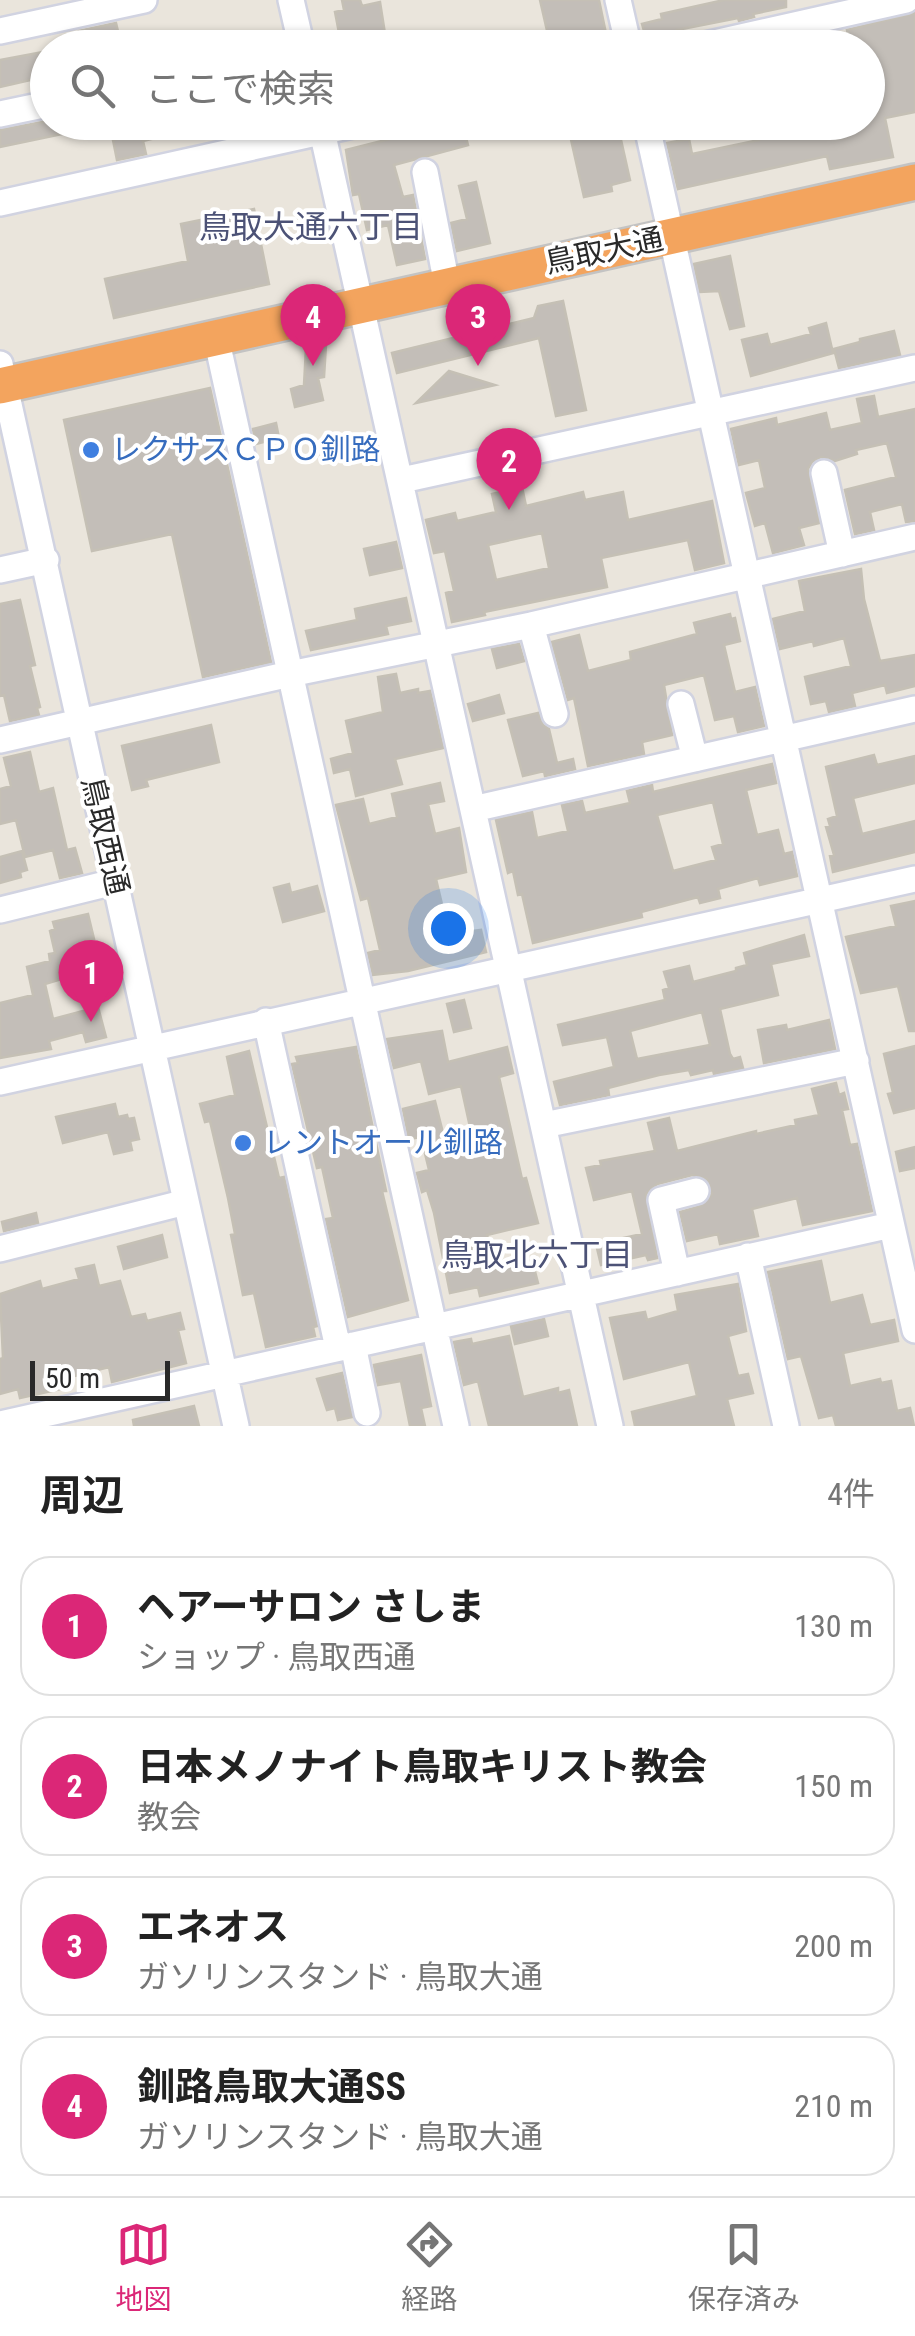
<!DOCTYPE html>
<html lang="ja">
<head>
<meta charset="utf-8">
<style>
  :root { --surface:#fff; --page:#f6f6f6; --text:#222; --muted:#767676; --line:#e0e0e0; --accent:#db2777 }
  body { margin:0; font-family:"Roboto Condensed","Noto Sans JP",sans-serif; background:var(--page); color:var(--text) }
  .scale { position:absolute; left:30px; bottom:25px; width:140px; box-sizing:border-box; padding-left:10px; border:5px solid #292929; border-top:0; font-size:28px; line-height:35px; white-space:nowrap; color:#292929; -webkit-text-stroke:8px #fff; paint-order:stroke }
  .you { position:absolute; left:448px; top:928px; width:35px; height:35px; margin:-25px; border:8px solid #fff; border-radius:50%; background:#1a73e8; box-shadow:0 0 0 15px #1a73e833 }
  .badge { display:grid; place-items:center; width:65px; height:65px; border-radius:50%; background:var(--accent); color:#fff; font-size:32px; font-weight:700 }
  .pin { position:absolute; translate:-50% -82px; filter:drop-shadow(0 2px 5px #0008) }
  .pin::after { content:''; position:absolute; top:52px; width:35px; height:30px; background:inherit; clip-path:polygon(0 0,100% 0,50% 100%) }
  .list { margin:0; padding:0; list-style:none }
  h2 { display:flex; justify-content:space-between; align-items:center; height:130px; margin:0; padding:0 40px; font-size:42px }
  h2 small { font-size:32px; font-weight:400; color:var(--muted) }
  .list li { display:grid; grid-template-columns:65px 1fr auto; gap:30px; align-items:center; box-sizing:border-box; height:140px; margin:0 20px 20px; padding:0 20px; border:2px solid var(--line); border-radius:30px }
  .list b { display:block; font-size:38px; white-space:nowrap }
  .list p { margin:0; font-size:32px; white-space:nowrap; color:var(--muted) }
  .list em { font-size:32px; font-style:normal; color:var(--muted) }
  .icon { flex:none; width:55px; height:55px; fill:none; stroke:currentColor; stroke-width:2; stroke-linecap:round; stroke-linejoin:round }
  .map { position:relative; flex:none; width:915px; height:1426px; overflow:hidden }
  .search { position:absolute; background:var(--surface); box-shadow:0 2px 8px #0004; left:30px; right:30px; top:30px; height:110px; display:flex; align-items:center; gap:25px; box-sizing:border-box; padding:0 35px; border-radius:55px; color:var(--muted); font-size:38px }
  .sheet { height:770px; background:var(--surface) }
  nav { display:flex; justify-content:space-around; align-items:center; box-sizing:border-box; height:140px; border-top:2px solid var(--line); background:var(--surface); font-size:28px; color:var(--muted) }
  nav a { display:grid; justify-items:center; gap:5px }
  nav .on { color:var(--accent) }
  .map>svg:first-child { display:block }
  .building { fill:#c3beb8; stroke:#c5c0b5; stroke-width:2.5; fill-rule:evenodd }
  .lines { fill:none; stroke-linecap:round; stroke-linejoin:round }
  .minor-casing { stroke:#d1d3e1; stroke-width:30 }
  .highway-casing { stroke:#c3c3c3; stroke-width:40 }
  .minor { stroke:#fff; stroke-width:25 }
  .highway { stroke:#f3a45e; stroke-width:35 }
  .shop-dot { fill:#3f7fe0; stroke:#fff; stroke-width:4 }
  .labels { text-anchor:middle; stroke-width:8; stroke-linejoin:round; paint-order:stroke }
  .street-label { font-size:30px; fill:#292929; stroke:#fff }
  .shop-label { font-size:30px; fill:#366cbe; stroke:#fff; text-anchor:start }
  .neighbourhood-label { font-size:32px; fill:#4c5276; stroke:#fff }
</style>
</head>
<body>
<div class="map">
<svg width="915" height="1426" viewBox="0 0 915 1426">
  <rect width="100%" height="100%" fill="#eae5dc"/>
  <path class="building" d="M 342,0 L 360,0 L 362,6 L 380,2 L 386,40 L 372,43 L 369,31 L 340,38 L 335,12 L 344,10 Z
    M 540,0 L 599,0 L 609,48 L 551,48 Z
    M 724,0 L 786,0 L 786,7 L 753,14 L 754,17 L 739,21 L 738,18 L 677,30 L 678,35 L 655,40 L 654,37 L 646,38 L 642,24 L 662,19 L 661,14 Z
    M 915,13 L 915,112 L 885,118 L 893,157 L 830,169 L 827,156 L 678,189 L 667,143 L 689,139 L 692,154 L 759,140 L 755,122 L 868,122 L 868,48 L 851,48 L 847,30 Z
    M 116,23 L 122,48 L 83,48 L 79,31 Z
    M 48,51 L 48,76 L 0,87 L 0,60 Z
    M 48,121 L 85,122 L 86,129 L 0,147 L 0,130 Z
    M 116,122 L 196,122 L 197,128 L 143,141 L 146,154 L 117,160 L 113,140 L 119,138 Z
    M 457,122 L 462,122 L 468,145 L 394,165 L 403,197 L 413,195 L 425,259 L 397,265 L 388,225 L 367,230 L 359,194 L 353,195 L 346,150 Z
    M 567,122 L 617,122 L 630,180 L 611,185 L 612,191 L 584,197 Z
    M 476,182 L 490,243 L 457,251 L 451,223 L 467,219 L 459,186 Z
    M 254,209 L 269,284 L 114,318 L 105,279 L 188,261 L 181,224 Z
    M 730,256 L 744,326 L 730,329 L 719,291 L 700,292 L 694,264 Z
    M 563,301 L 586,410 L 556,416 L 539,338 L 397,373 L 392,353 L 534,318 L 538,306 Z
    M 826,323 L 833,353 L 751,376 L 742,340 L 767,334 L 770,345 L 811,334 L 809,328 Z
    M 894,331 L 900,355 L 839,368 L 834,349 L 860,342 L 860,339 Z
    M 326,345 L 324,377 L 318,378 L 323,400 L 295,407 L 291,389 L 304,385 L 306,348 Z
    M 449,371 L 495,385 L 416,403 Z
    M 210,388 L 271,662 L 203,677 L 172,534 L 92,551 L 64,420 Z
    M 874,396 L 878,417 L 915,409 L 915,521 L 906,522 L 902,504 L 870,512 L 874,530 L 855,534 L 845,490 L 896,477 L 887,443 L 856,450 L 857,454 L 835,461 L 821,457 L 812,462 L 808,469 L 819,523 L 799,528 L 804,545 L 773,553 L 765,523 L 755,526 L 746,493 L 765,488 L 759,460 L 739,465 L 731,429 L 776,418 L 777,425 L 826,413 L 830,430 L 862,423 L 857,399 Z
    M 276,423 L 279,438 L 256,444 L 253,429 Z
    M 522,487 L 526,506 L 583,492 L 585,500 L 623,492 L 628,520 L 712,501 L 724,563 L 695,570 L 688,540 L 601,558 L 607,587 L 484,612 L 485,615 L 452,622 L 446,593 L 454,591 L 445,551 L 434,553 L 426,520 L 455,513 L 457,521 L 496,512 L 492,494 ZM 542,533 L 549,568 L 496,580 L 488,545 Z
    M 396,542 L 402,568 L 370,575 L 364,549 Z
    M 861,569 L 864,599 L 880,661 L 915,655 L 915,686 L 887,693 L 885,685 L 852,693 L 855,706 L 829,712 L 826,701 L 811,704 L 805,677 L 851,666 L 844,638 L 814,646 L 813,641 L 780,649 L 773,619 L 805,611 L 799,581 Z
    M 406,598 L 411,621 L 386,626 L 388,634 L 311,650 L 306,631 L 357,620 L 355,609 Z
    M 20,600 L 35,665 L 30,666 L 40,707 L 37,708 L 39,715 L 10,721 L 4,695 L 0,696 L 0,604 Z
    M 730,614 L 731,619 L 735,618 L 740,641 L 724,645 L 735,692 L 755,687 L 764,726 L 738,732 L 734,716 L 715,720 L 704,675 L 664,685 L 672,735 L 642,742 L 644,754 L 588,766 L 574,698 L 568,700 L 552,642 L 579,635 L 588,671 L 631,660 L 630,652 L 697,634 L 694,623 Z
    M 519,644 L 524,661 L 497,668 L 492,649 Z
    M 396,674 L 400,693 L 418,689 L 418,693 L 430,691 L 443,748 L 395,759 L 402,784 L 356,796 L 350,769 L 334,773 L 331,759 L 353,753 L 346,721 L 383,712 L 378,677 Z
    M 499,695 L 504,713 L 473,721 L 468,704 Z
    M 538,713 L 543,725 L 549,729 L 557,763 L 573,759 L 575,769 L 545,776 L 544,771 L 523,776 L 508,720 Z
    M 211,725 L 219,762 L 146,780 L 148,786 L 132,790 L 122,746 Z
    M 30,752 L 39,792 L 53,788 L 67,850 L 75,848 L 82,873 L 60,878 L 53,850 L 25,857 L 16,820 L 0,824 L 0,789 L 11,786 L 4,758 Z
    M 874,755 L 877,765 L 915,756 L 915,783 L 853,798 L 862,834 L 915,821 L 915,852 L 833,872 L 830,856 L 834,855 L 826,827 L 830,826 L 828,819 L 837,816 L 826,767 Z
    M 772,764 L 776,783 L 746,790 L 757,835 L 778,830 L 784,854 L 792,852 L 797,876 L 760,885 L 758,878 L 718,889 L 720,898 L 700,903 L 698,897 L 641,912 L 642,917 L 533,943 L 522,894 L 518,895 L 513,871 L 508,873 L 496,820 L 532,812 L 537,838 L 568,831 L 562,805 L 582,801 L 585,813 L 630,803 L 627,791 L 652,785 L 653,792 ZM 713,802 L 723,844 L 712,847 L 716,860 L 673,871 L 657,815 Z
    M 440,783 L 444,801 L 428,804 L 435,834 L 459,828 L 466,872 L 436,879 L 449,934 L 481,930 L 486,952 L 408,971 L 373,975 L 368,953 L 380,950 L 368,898 L 361,900 L 336,805 L 363,799 L 369,824 L 397,817 L 392,794 Z
    M 22,851 L 27,870 L 20,872 L 21,877 L 0,883 L 0,857 Z
    M 289,884 L 291,893 L 317,886 L 324,911 L 283,922 L 274,888 Z
    M 915,901 L 915,1031 L 909,1031 L 898,986 L 861,993 L 846,937 L 896,926 L 891,906 Z
    M 88,914 L 94,939 L 87,940 L 95,969 L 45,984 L 53,1019 L 98,1007 L 106,1037 L 86,1042 L 83,1032 L 49,1041 L 51,1049 L 0,1058 L 0,1003 L 33,995 L 27,967 L 50,961 L 49,954 L 55,953 L 50,931 L 55,929 L 53,922 Z
    M 804,935 L 809,956 L 771,964 L 778,995 L 720,1009 L 730,1054 L 733,1059 L 740,1057 L 743,1068 L 714,1074 L 713,1070 L 691,1075 L 689,1070 L 659,1075 L 608,1088 L 609,1095 L 560,1105 L 554,1082 L 614,1067 L 607,1037 L 563,1045 L 558,1025 L 665,1000 L 663,990 L 669,988 L 664,972 L 689,966 L 693,982 L 736,971 L 736,968 L 747,965 L 744,953 ZM 702,1012 L 710,1045 L 637,1059 L 630,1031 Z
    M 464,1000 L 471,1028 L 454,1032 L 447,1004 Z
    M 829,1020 L 835,1049 L 764,1063 L 758,1030 L 786,1025 L 787,1030 Z
    M 442,1031 L 448,1062 L 507,1047 L 513,1073 L 499,1077 L 522,1179 L 526,1178 L 538,1223 L 487,1235 L 495,1268 L 532,1260 L 538,1283 L 480,1296 L 478,1287 L 450,1293 L 434,1213 L 427,1190 L 422,1192 L 417,1173 L 429,1170 L 421,1137 L 409,1139 L 403,1109 L 435,1101 L 443,1133 L 470,1127 L 461,1086 L 429,1094 L 421,1061 L 394,1068 L 387,1039 Z
    M 915,1046 L 915,1108 L 894,1113 L 888,1094 L 893,1093 L 884,1054 Z
    M 356,1047 L 386,1191 L 382,1191 L 408,1300 L 348,1317 L 326,1219 L 333,1218 L 322,1167 L 317,1168 L 292,1064 L 298,1063 L 296,1057 Z
    M 249,1051 L 279,1178 L 284,1177 L 317,1326 L 313,1327 L 315,1336 L 266,1347 L 254,1293 L 243,1295 L 231,1235 L 235,1234 L 228,1198 L 210,1121 L 205,1122 L 200,1104 L 235,1095 L 227,1057 Z
    M 836,1083 L 839,1095 L 844,1093 L 848,1109 L 842,1110 L 850,1145 L 857,1144 L 872,1211 L 803,1225 L 797,1198 L 752,1209 L 758,1236 L 720,1244 L 718,1234 L 687,1241 L 680,1212 L 701,1206 L 712,1194 L 707,1179 L 692,1175 L 657,1184 L 646,1194 L 657,1258 L 648,1260 L 646,1255 L 601,1265 L 596,1244 L 642,1234 L 632,1191 L 594,1200 L 586,1168 L 601,1165 L 600,1161 L 655,1151 L 648,1123 L 669,1118 L 677,1151 L 756,1131 L 756,1134 L 796,1125 L 795,1120 L 819,1115 L 812,1089 Z
    M 115,1104 L 118,1117 L 127,1115 L 128,1119 L 134,1118 L 139,1139 L 130,1141 L 132,1150 L 114,1154 L 108,1132 L 63,1143 L 56,1117 Z
    M 915,1147 L 915,1168 L 900,1171 L 896,1152 Z
    M 36,1213 L 38,1223 L 4,1231 L 2,1222 Z
    M 162,1235 L 167,1257 L 124,1269 L 118,1247 Z
    M 821,1261 L 830,1303 L 862,1295 L 870,1325 L 894,1320 L 898,1341 L 843,1353 L 850,1386 L 880,1379 L 881,1383 L 891,1381 L 897,1411 L 910,1408 L 914,1426 L 836,1426 L 833,1415 L 819,1418 L 801,1356 L 788,1359 L 768,1272 Z
    M 94,1265 L 99,1286 L 120,1281 L 131,1317 L 145,1314 L 147,1321 L 180,1313 L 184,1329 L 178,1330 L 186,1363 L 112,1382 L 109,1367 L 63,1379 L 65,1388 L 20,1398 L 18,1389 L 0,1394 L 0,1359 L 3,1358 L 0,1294 L 40,1281 L 42,1289 L 79,1279 L 76,1269 Z
    M 738,1284 L 746,1331 L 728,1336 L 738,1376 L 748,1374 L 753,1393 L 727,1399 L 734,1426 L 635,1426 L 632,1412 L 697,1396 L 689,1362 L 624,1379 L 610,1318 L 645,1312 L 647,1320 L 678,1311 L 675,1295 Z
    M 544,1319 L 548,1336 L 515,1344 L 511,1326 Z
    M 509,1336 L 523,1397 L 558,1388 L 558,1393 L 569,1390 L 577,1426 L 489,1426 L 478,1381 L 464,1385 L 454,1342 L 471,1339 L 472,1344 Z
    M 421,1355 L 431,1406 L 421,1408 L 425,1426 L 410,1426 L 401,1381 L 378,1385 L 374,1365 Z
    M 342,1373 L 352,1417 L 338,1420 L 335,1408 L 327,1410 L 317,1379 Z
    M 194,1406 L 199,1426 L 134,1426 L 133,1420 Z"/>
  <g class="lines">
    <g class="minor-casing">
      <path id="minor" d="M 291,0 L 302,48
        M 618,0 L 629,48
        M 0,31 L 144,0
        M 692,48 L 906,0
        M 0,114 L 48,104
        M 320,122 L 610,1426
        M 646,122 L 915,1330
        M 425,172 L 447,285
        M 0,203 L 366,122
        M 216,337 L 456,1426
        M 0,364 L 236,1426
        M 824,473 L 842,554
        M 402,480 L 915,368
        M 0,570 L 46,560
        M 531,625 L 555,714
        M 681,704 L 695,759
        M 0,740 L 290,674 L 531,625 L 915,537
        M 473,809 L 915,709
        M 0,910 L 114,882
        M 266,1021 L 338,1348
        M 0,1082 L 915,879
        M 544,1125 L 856,1061
        M 0,1249 L 186,1202
        M 748,1256 L 786,1426
        M 677,1273 L 661,1200 L 696,1191
        M 353,1345 L 367,1413
        M 0,1424 L 891,1225"/>
    </g>
    <g class="highway-casing">
      <path id="highway" d="M 0,386 L 915,182"/>
    </g>
    <use href="#minor" class="minor"/>
    <use href="#highway" class="highway"/>
  </g>
  <g class="shop-dot">
    <circle cx="91" cy="450" r="10"/>
    <circle cx="243" cy="1143" r="10"/>
  </g>
  <g class="labels">
    <g class="street-label">
      <text transform="translate(604 251) rotate(-12)" y="10">鳥取大通</text>
      <text transform="translate(105 836) rotate(77)" y="10">鳥取西通</text>
    </g>
    <g class="shop-label">
      <text x="111" y="460">レクサスＣＰＯ釧路</text>
      <text x="263" y="1153">レントオール釧路</text>
    </g>
    <g class="neighbourhood-label">
      <text x="311" y="238">鳥取大通六丁目</text>
      <text x="537" y="1266">鳥取北六丁目</text>
    </g>
  </g>
</svg>
<div class="scale">50 m</div>
<div class="you"></div>
<div class="pin badge" style="left:91px;top:1022px">1</div>
<div class="pin badge" style="left:509px;top:510px">2</div>
<div class="pin badge" style="left:478px;top:366px">3</div>
<div class="pin badge" style="left:313px;top:366px">4</div>
<div class="search"><svg class="icon" aria-label="search" viewBox="0 0 24 24"><circle cx="10" cy="10" r="6"/><path d="M15 15l6 6"/></svg>ここで検索</div>
</div>
<section class="sheet">
<h2>周辺<small>4件</small></h2>
<ul class="list">
<li><span class="badge">1</span><div><b>ヘアーサロン さしま</b><p>ショップ · 鳥取西通</p></div><em>130 m</em></li>
<li><span class="badge">2</span><div><b>日本メノナイト鳥取キリスト教会</b><p>教会</p></div><em>150 m</em></li>
<li><span class="badge">3</span><div><b>エネオス</b><p>ガソリンスタンド · 鳥取大通</p></div><em>200 m</em></li>
<li><span class="badge">4</span><div><b>釧路鳥取大通SS</b><p>ガソリンスタンド · 鳥取大通</p></div><em>210 m</em></li>
</ul>
</section>
<nav>
<a class="on"><svg class="icon" aria-label="map" viewBox="0 0 24 24"><path d="M3 6l6-2 6 2 6-2v14l-6 2-6-2-6 2zM9 4v14M15 6v14"/></svg>地図</a>
<a><svg class="icon" aria-label="directions" viewBox="0 0 24 24"><path d="M12 3l9 9-9 9-9-9zM9 14v-3h6M13 9l2 2-2 2"/></svg>経路</a>
<a><svg class="icon" aria-label="saved" viewBox="0 0 24 24"><path d="M7 4h10v16l-5-4-5 4z"/></svg>保存済み</a>
</nav>
</body>
</html>
